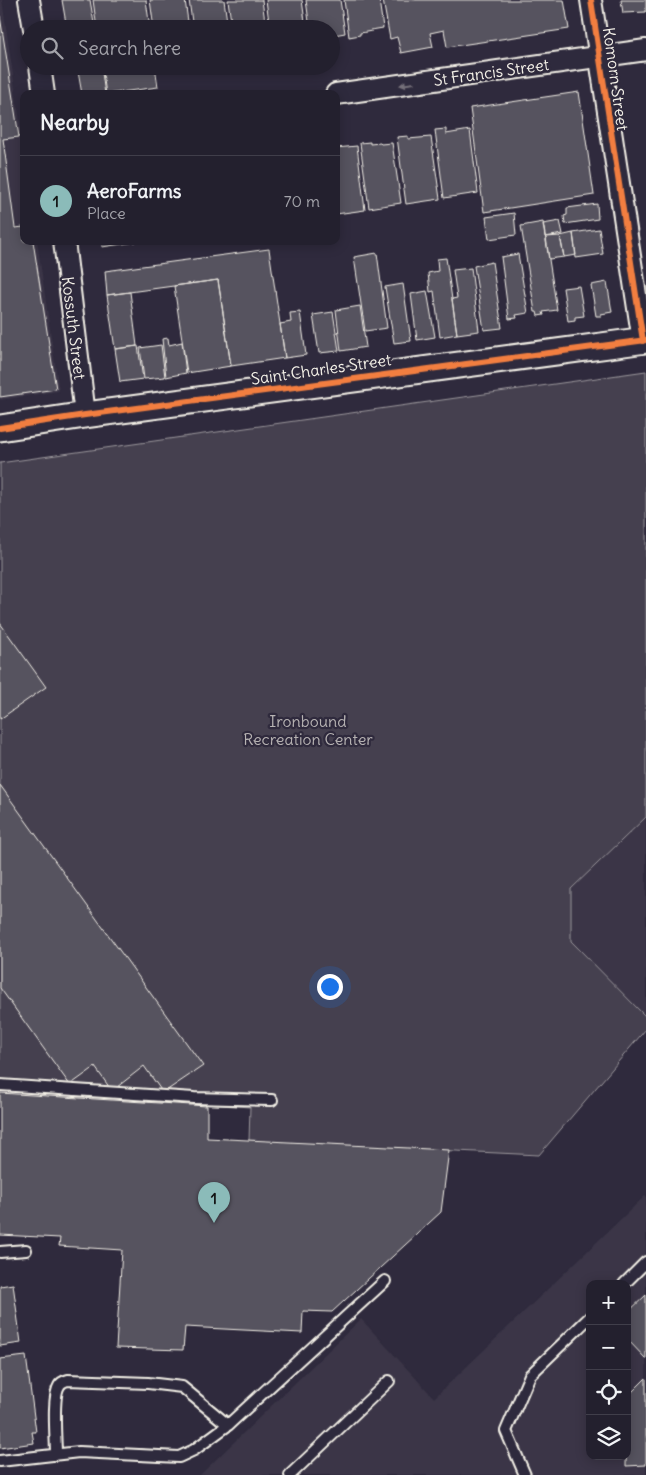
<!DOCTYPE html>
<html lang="en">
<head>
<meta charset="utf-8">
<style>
  :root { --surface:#23202e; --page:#2b2836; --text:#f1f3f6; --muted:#a3a3aa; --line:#403e4a; --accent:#8bbbb9 }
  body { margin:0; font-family:Delius,sans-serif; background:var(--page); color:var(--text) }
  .controls { position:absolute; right:15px; bottom:15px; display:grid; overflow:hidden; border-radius:10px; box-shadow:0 2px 12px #0003 }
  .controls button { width:45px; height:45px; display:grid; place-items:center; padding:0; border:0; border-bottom:1px solid var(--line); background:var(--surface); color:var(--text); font:25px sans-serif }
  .you { position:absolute; left:329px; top:986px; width:18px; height:18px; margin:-12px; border:4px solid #fff; border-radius:50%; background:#1a73e8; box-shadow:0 0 0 8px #1a73e833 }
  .badge { display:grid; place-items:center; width:32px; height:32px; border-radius:50%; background:var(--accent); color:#111; font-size:16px; font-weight:700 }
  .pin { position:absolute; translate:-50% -41px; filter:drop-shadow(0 1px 2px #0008) }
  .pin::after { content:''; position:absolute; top:26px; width:18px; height:15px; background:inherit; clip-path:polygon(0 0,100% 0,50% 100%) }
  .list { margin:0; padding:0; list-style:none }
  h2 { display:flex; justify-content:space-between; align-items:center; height:65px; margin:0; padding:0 20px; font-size:21px }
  h2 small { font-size:16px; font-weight:400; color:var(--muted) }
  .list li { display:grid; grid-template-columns:32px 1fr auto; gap:15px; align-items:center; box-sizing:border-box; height:90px; padding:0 20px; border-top:1px solid var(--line) }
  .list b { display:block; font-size:19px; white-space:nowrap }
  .list p { margin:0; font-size:16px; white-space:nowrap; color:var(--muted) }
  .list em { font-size:16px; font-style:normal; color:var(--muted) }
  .icon { flex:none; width:28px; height:28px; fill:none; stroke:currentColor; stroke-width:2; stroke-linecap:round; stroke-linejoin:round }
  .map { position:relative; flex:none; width:646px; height:1475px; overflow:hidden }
  .search { position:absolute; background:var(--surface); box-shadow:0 2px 12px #0003; left:20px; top:20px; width:320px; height:55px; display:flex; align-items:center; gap:12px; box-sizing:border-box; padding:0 18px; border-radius:28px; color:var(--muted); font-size:19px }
  .panel { position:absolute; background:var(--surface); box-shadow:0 2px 12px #0003; left:20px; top:90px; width:320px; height:155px; border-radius:10px }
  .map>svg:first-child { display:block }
  .built { fill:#3b3647; fill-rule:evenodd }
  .green { fill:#454050; stroke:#9c989c }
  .building { fill:#56525f; stroke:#f4f1e8 }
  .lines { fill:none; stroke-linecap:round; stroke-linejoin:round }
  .service-casing { stroke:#f4f1e8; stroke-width:14 }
  .minor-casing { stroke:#f4f1e8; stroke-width:24 }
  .tertiary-casing { stroke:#f4f1e8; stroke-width:29 }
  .service { stroke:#2f2a3d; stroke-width:10 }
  .minor { stroke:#2f2a3d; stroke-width:20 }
  .tertiary { stroke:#2f2a3d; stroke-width:25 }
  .cycleway-casing { stroke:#2f2a3d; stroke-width:9 }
  .cycleway { stroke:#f27e40; stroke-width:6 }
  .oneway { fill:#747079 }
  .labels { text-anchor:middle; stroke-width:4.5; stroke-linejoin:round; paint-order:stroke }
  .street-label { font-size:16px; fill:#f4f1e8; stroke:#2f2a3d }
  .park-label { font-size:16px; fill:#b7b3b3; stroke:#2f2a3d }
</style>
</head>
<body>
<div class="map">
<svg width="646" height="1475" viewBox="0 0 646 1475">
  <rect width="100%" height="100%" fill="#2f2a3d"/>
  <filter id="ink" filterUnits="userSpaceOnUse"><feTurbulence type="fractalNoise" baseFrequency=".02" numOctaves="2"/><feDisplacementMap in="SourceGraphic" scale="10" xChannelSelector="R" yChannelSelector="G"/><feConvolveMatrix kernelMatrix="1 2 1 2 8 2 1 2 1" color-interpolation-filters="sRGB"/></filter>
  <g filter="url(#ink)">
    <path class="built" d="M 0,0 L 2,0 L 24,150 L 24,241 L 37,241 L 59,391 L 0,400 Z
      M 646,817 L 646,1017 L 571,941 L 571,889 Z
      M 646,1195 L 646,1475 L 200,1475 L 361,1319 L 434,1398 ZM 590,1284 L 627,1284 L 627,1456 L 590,1456 Z"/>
    <path class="green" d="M 646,371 L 646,817 L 571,889 L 571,941 L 646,1017 L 646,1029 L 539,1155 L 249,1141 L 250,1107 L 0,1090 L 0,463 Z"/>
    <path class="building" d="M 62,0 L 90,0 L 95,29 L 67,29 Z
      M 93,0 L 146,0 L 150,29 L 97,29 Z
      M 150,0 L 185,0 L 189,29 L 154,29 Z
      M 189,0 L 224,0 L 228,29 L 193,29 Z
      M 228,0 L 262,0 L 266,29 L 232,29 Z
      M 266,0 L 302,0 L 306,29 L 270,29 Z
      M 306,0 L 340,0 L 345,33 L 334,35 L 334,37 L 331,38 L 331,29 L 310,29 Z
      M 344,0 L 379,0 L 383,28 L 371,30 L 372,31 L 360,33 L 360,35 L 349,37 Z
      M 383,0 L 564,0 L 569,29 L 447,47 L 444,30 L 430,33 L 433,47 L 401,53 L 397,37 L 390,39 Z
      M 621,0 L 646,0 L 646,12 L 623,13 Z
      M 0,16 L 19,137 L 3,139 L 15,228 L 24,227 L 24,241 L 33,241 L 56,389 L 0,397 Z
      M 77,66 L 101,66 L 105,94 L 82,94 Z
      M 102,66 L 155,66 L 158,87 L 106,94 Z
      M 579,92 L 594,195 L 484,212 L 470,108 Z
      M 446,129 L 446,134 L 470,130 L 478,193 L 444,198 L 435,130 Z
      M 408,136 L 408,139 L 431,137 L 440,199 L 406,204 L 397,137 Z
      M 370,142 L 370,144 L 380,143 L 381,144 L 392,143 L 401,203 L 369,208 L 360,143 Z
      M 357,146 L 365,210 L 336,214 L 336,148 Z
      M 597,204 L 598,219 L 565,224 L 564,216 L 567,215 L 567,208 Z
      M 514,213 L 516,235 L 489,239 L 486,217 Z
      M 560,221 L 563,234 L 545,237 L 543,224 Z
      M 543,222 L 557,310 L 543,312 L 544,315 L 538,316 L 537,312 L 535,312 L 521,226 Z
      M 599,229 L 603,254 L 576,258 L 573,233 Z
      M 573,233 L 576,255 L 564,257 L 560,236 Z
      M 560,236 L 564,257 L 549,259 L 546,237 Z
      M 101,241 L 136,241 L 136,242 L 102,247 Z
      M 269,249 L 285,358 L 231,366 L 218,280 L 107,295 L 105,271 Z
      M 377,253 L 387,328 L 365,331 L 354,257 Z
      M 518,254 L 528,313 L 516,315 L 517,318 L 509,319 L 501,257 Z
      M 446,258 L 457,334 L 440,337 L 434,291 L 430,292 L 428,273 L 438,271 L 437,259 Z
      M 492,262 L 502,328 L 484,330 L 474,266 Z
      M 471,268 L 479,331 L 457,334 L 452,299 L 457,298 L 453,270 Z
      M 218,280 L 231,366 L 187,373 L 174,286 Z
      M 607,282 L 612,312 L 601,314 L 601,316 L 596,316 L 591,285 Z
      M 403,284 L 411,341 L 394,343 L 385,287 Z
      M 579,286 L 584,316 L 575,317 L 575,320 L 568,321 L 563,288 Z
      M 427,291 L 435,337 L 417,340 L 411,294 Z
      M 130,292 L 137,346 L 115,349 L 107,295 Z
      M 360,306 L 366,347 L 341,351 L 336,310 Z
      M 300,312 L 306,355 L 285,358 L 280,324 L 291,322 L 290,313 Z
      M 333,312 L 339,351 L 319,353 L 313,315 Z
      M 168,338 L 169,345 L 182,342 L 186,373 L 166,377 L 162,339 Z
      M 161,345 L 165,377 L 144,379 L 140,348 Z
      M 138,346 L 143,379 L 120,382 L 115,349 Z
      M 0,623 L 46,687 L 0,719 Z
      M 0,785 L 203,1066 L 163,1093 L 144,1066 L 112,1091 L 95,1067 L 70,1085 L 0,988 Z
      M 0,1093 L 207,1106 L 207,1138 L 449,1150 L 441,1212 L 332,1312 L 303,1311 L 302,1333 L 185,1327 L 183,1350 L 116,1348 L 122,1250 L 59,1246 L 60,1238 L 0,1235 Z
      M 13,1284 L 21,1343 L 0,1346 L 0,1286 Z
      M 646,1295 L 646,1359 L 627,1339 L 627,1313 Z
      M 26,1356 L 36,1432 L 32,1432 L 34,1443 L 0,1448 L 0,1359 Z
      M 646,1378 L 646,1465 L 626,1466 L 627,1397 Z"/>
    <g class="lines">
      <g class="service-casing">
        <path id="service" d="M 0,1085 L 194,1098 L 272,1100
          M 0,1252 L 26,1250
          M 624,1284 L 646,1262
          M 56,1454 C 56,1440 52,1397 59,1386 C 61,1382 64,1381 68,1380 L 148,1383 L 182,1387 L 228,1425
          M 0,1461 L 79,1452 L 179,1457 L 194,1450 L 228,1425 L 385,1281
          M 290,1475 L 389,1381
          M 525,1475 L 506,1431 L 530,1375 L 590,1317"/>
      </g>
      <g class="minor-casing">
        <path id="minor" d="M 29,0 L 34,29
          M 591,0 L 643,341
          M 40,66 L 44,94
          M 336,94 L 646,50
          M 64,241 L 85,415"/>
      </g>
      <g class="tertiary-casing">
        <path id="tertiary" d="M 0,428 L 85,415 L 646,340"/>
      </g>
      <use href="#service" class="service"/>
      <use href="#minor" class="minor"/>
      <use href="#tertiary" class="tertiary"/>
      <g class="cycleway-casing">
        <path id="cycleway" d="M 591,0 L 643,341
          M 0,428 L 85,415 L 646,340"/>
      </g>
      <use href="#cycleway" class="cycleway"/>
    </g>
    <defs><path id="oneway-solid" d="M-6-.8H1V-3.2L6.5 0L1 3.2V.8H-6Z" transform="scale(1.25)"/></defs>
    <use class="oneway" href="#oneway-solid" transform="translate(407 84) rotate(172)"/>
  </g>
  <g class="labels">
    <g class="street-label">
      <text transform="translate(491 72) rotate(-8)" y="6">St Francis Street</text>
      <text transform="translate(616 79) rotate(82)" y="6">Komorn Street</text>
      <text transform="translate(74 328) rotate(83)" y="6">Kossuth Street</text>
      <text transform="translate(321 369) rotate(-8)" y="6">Saint Charles Street</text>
    </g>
    <g class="park-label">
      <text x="308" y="727">Ironbound<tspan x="308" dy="18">Recreation Center</tspan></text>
    </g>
  </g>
</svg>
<div class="controls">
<button>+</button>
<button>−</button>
<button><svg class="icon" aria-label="locate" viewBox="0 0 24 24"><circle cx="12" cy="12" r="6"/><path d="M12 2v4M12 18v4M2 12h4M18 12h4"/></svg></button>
<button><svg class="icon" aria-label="layers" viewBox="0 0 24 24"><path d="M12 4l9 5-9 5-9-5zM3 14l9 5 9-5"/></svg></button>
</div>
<div class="you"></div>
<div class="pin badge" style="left:214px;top:1223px">1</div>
<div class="search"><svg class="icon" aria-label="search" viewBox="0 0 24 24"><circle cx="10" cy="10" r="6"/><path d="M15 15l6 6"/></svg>Search here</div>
<section class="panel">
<h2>Nearby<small></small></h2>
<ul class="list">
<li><span class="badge">1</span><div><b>AeroFarms</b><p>Place</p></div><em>70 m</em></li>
</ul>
</section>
</div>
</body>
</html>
